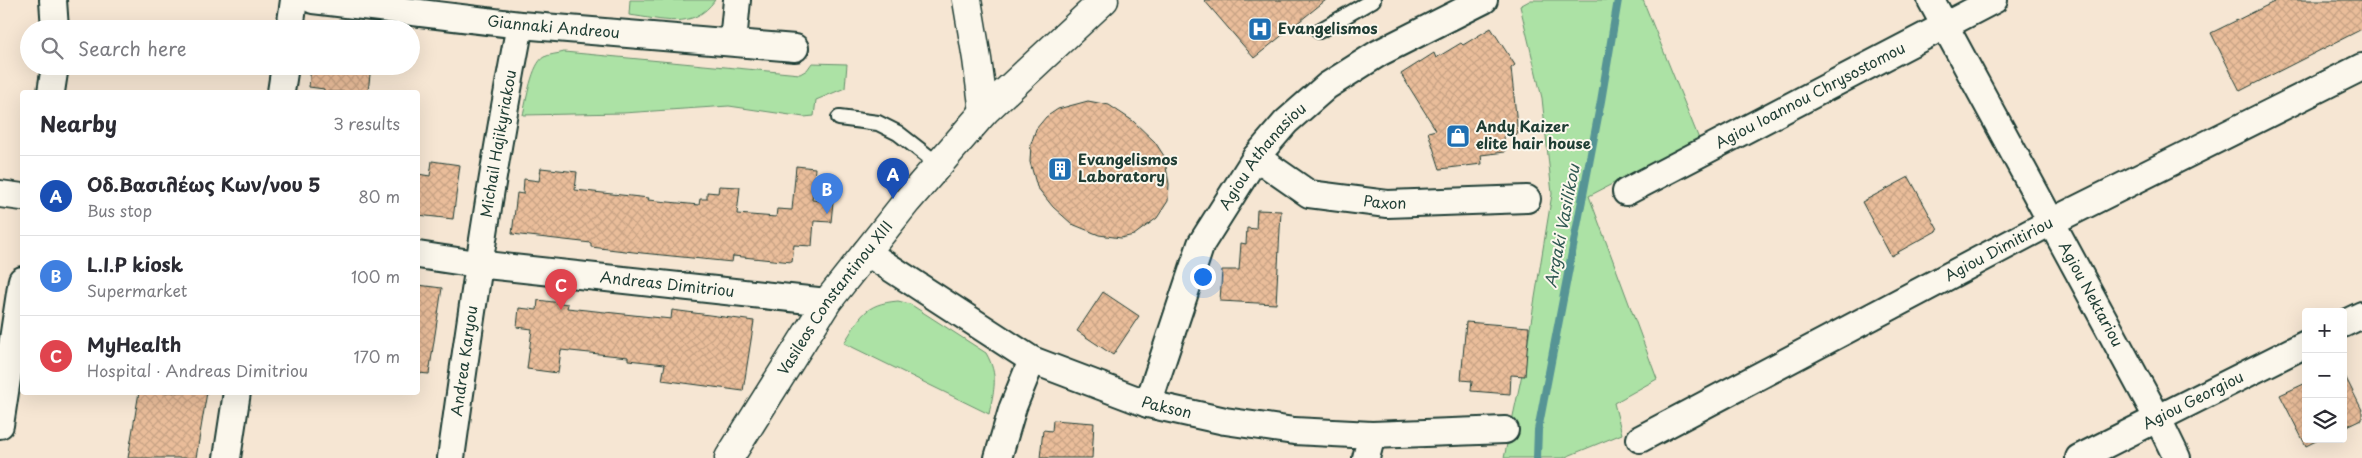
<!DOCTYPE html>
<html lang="en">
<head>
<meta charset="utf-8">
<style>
  :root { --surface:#fff; --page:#f7f7f7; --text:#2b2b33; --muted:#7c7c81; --line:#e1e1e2; --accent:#111827 }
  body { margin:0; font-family:"Playpen Sans",sans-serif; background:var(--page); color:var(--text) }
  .controls { position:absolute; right:15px; bottom:15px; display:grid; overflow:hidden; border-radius:5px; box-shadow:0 5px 20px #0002 }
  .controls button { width:45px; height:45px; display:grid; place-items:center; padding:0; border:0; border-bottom:1px solid var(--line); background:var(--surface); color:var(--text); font:25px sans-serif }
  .you { position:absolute; left:1202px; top:276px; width:18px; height:18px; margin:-12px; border:4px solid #fff; border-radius:50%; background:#1a73e8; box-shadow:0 0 0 8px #1a73e833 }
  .badge { display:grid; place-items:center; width:32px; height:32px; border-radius:50%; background:var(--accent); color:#fff; font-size:16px; font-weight:700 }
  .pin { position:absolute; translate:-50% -41px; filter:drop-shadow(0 1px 2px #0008) }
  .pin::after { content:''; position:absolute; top:26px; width:18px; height:15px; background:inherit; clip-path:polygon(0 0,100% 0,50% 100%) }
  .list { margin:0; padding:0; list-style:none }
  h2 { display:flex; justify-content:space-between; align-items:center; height:65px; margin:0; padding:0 20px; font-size:21px }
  h2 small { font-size:16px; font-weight:400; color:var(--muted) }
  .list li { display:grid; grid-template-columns:32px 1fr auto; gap:15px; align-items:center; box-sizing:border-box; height:80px; padding:0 20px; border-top:1px solid var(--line) }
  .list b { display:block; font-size:19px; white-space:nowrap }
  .list p { margin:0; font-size:16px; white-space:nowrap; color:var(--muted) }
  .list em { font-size:16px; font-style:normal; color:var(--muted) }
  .icon { flex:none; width:28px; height:28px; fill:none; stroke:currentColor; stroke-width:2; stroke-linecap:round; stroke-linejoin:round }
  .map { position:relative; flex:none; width:2362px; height:458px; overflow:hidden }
  .search { position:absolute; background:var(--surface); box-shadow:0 5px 20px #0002; left:20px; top:20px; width:400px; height:55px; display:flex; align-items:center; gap:12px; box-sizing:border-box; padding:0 18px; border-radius:28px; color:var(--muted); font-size:19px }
  .panel { position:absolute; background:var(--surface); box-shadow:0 5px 20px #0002; left:20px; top:90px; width:400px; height:305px; border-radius:5px }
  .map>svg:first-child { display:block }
  .green { fill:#ace2a5; stroke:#66906c }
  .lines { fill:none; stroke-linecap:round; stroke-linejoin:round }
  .stream { stroke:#579495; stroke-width:8 }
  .building { fill:url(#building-cross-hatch); stroke:#1f3d34 }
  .lane-casing { stroke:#1f3d34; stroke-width:18 }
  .street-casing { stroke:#1f3d34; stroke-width:30 }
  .secondary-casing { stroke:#1f3d34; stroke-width:31 }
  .lane { stroke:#fbf7ec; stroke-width:14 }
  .street { stroke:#fbf7ec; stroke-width:26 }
  .secondary { stroke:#fbf7ec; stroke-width:28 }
  .labels { text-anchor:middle; stroke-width:4; stroke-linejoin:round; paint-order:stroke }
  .street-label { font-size:15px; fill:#1f3d34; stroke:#fbf7ec }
  .poi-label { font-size:15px; font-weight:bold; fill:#1f3d34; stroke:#fbf7ec; text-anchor:start }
  .water-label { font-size:16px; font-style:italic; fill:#325a54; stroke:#fbf7ec }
</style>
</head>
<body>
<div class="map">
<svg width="2362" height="458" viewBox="0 0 2362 458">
  <defs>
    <pattern id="building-cross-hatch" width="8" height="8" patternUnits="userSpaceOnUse" patternTransform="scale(1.25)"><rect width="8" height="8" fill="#eabd9a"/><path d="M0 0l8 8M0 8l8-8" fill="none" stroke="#c8a385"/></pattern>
  </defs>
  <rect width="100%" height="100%" fill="#f6e6d3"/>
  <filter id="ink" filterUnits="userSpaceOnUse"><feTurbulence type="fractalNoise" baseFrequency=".02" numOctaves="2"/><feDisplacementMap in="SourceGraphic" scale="10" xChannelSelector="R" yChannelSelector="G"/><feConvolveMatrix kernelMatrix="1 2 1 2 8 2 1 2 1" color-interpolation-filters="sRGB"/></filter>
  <g filter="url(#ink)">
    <path class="green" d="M 630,0 L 715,0 C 693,31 662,19 629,15 Z
      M 1531,0 L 1643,0 L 1699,139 L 1589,196 L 1657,379 L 1614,403 L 1622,434 L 1563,458 L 1504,458 L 1524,365 L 1552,194 L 1542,98 L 1520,6 Z
      M 564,52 L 800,74 L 807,70 L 812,63 L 847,64 L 845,88 L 816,100 L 814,116 L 804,117 L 729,106 L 623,113 L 523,115 C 526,102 532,63 544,57 C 550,54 558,54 564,52 Z
      M 898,301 L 910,304 L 986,353 C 999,376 994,389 989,414 L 844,343 C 861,317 863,304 898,301 Z"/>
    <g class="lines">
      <path class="stream" d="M 1537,458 L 1538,430 L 1601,101 L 1618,0"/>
    </g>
    <path class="building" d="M 1204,0 L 1326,0 L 1254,58 Z
      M 2278,0 L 2362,0 L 2362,29 L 2240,91 L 2211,33 Z
      M 1491,28 L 1515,65 L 1511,68 L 1518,134 L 1504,136 L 1505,152 L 1481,155 L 1482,164 L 1440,169 L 1428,132 L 1436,130 L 1401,74 L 1434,53 L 1436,58 L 1461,43 L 1463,45 Z
      M 311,66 L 371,66 L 368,92 L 324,92 L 324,89 L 309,87 Z
      M 1088,101 L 1109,105 L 1133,121 L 1155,142 L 1164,156 L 1169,184 L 1168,201 L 1157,218 L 1134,235 L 1121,238 L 1099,235 L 1072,224 L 1053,207 L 1037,187 L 1030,162 L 1031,144 L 1036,129 L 1046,117 L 1058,109 Z
      M 432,161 L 460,165 L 453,219 L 418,215 L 418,174 L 430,176 Z
      M 796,166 L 815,168 L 812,200 L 833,202 L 831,222 L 814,221 L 812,246 L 794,245 L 792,262 L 733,256 L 732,262 L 642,253 L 591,247 L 591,243 L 512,234 L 517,193 L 523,194 L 524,179 L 539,181 L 541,168 L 577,172 L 575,190 L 649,198 L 648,200 L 699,205 L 700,199 L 707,199 L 707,192 L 718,193 L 719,186 L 740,187 L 737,214 L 776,217 L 777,209 L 792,210 Z
      M 1909,177 L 1938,230 L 1891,256 L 1862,202 Z
      M 1257,210 L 1281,211 L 1276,304 L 1220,301 L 1222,270 L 1239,270 L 1241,243 L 1246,244 L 1247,228 L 1256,229 Z
      M 418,285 L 442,288 L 429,374 L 418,373 Z
      M 1103,292 L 1139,316 L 1113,355 L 1077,331 Z
      M 538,300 L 568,304 L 567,308 L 671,319 L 672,310 L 754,321 L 743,391 L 662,380 L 665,364 L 628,360 L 628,357 L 561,350 L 558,373 L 527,369 L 532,329 L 517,327 L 519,308 L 537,310 Z
      M 1466,322 L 1529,327 L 1525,376 L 1511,375 L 1510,394 L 1471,391 L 1472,381 L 1461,380 Z
      M 2343,372 L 2362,410 L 2362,419 L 2343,428 Z
      M 2306,383 L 2306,439 L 2320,439 L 2306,446 L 2280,395 Z
      M 139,392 L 207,392 L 196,458 L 128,458 Z
      M 1053,420 L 1094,423 L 1092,458 L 1040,458 L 1043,430 L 1052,431 Z"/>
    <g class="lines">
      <g class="lane-casing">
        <path id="lane" d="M 1319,31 L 1373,0
          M 839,118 L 878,123 L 898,133 L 939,165"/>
      </g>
      <g class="street-casing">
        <g id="street">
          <path d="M 53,0 L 55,29"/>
          <path id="s1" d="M 313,0 L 520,25 L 795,48"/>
          <path id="s2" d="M 1931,0 L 2158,419 L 2177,458"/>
          <path d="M 290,29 L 294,0"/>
          <path d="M 733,42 L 737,0"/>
          <path d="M 51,92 L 55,66"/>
          <path d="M 281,92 L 285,66"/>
          <path id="s3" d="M 1256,157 L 1309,194 L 1387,204 L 1527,199"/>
          <path id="s4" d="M 1626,192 L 1994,0"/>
          <path d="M 0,194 L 22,197"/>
          <path id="s5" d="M 866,252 L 1032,360 L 1148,404 L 1225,421 L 1294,431 L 1372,435 L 1505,430"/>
          <path id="s6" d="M 418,255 L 477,264 L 827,302"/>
          <path d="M 2343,324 L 2362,315"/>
          <path id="s7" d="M 1148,404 L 1201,244 L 1256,157 L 1286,122 L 1327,86 L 1379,53 L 1484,0"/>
          <path d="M 0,425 L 22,280"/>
          <path id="s8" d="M 1640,439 L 2051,222 L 2362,67"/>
          <path d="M 227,458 L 237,392"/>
          <path id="s9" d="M 451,458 C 471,313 492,169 520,25"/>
          <path d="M 998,458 L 1013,407 L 1032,360"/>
          <path d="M 1366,458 L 1372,435"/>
          <path id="s10" d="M 2079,458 L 2306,344"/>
        </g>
      </g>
      <g class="secondary-casing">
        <g id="secondary">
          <path d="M 967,0 L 977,59 L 984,112"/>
          <path id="s11" d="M 729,458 L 827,302 L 907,201 L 984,112 L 1104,0"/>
        </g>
      </g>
      <use href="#lane" class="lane"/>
      <use href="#street" class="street"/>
      <use href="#secondary" class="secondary"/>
    </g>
  </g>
  <defs>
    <g id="hospital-square" transform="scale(1.25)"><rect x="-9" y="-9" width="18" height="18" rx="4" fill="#1f6fb2" stroke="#fbf7ec"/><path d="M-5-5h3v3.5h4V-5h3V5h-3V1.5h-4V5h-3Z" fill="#fff"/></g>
    <g id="shop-square" transform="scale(1.25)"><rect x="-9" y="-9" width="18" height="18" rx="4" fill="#1f6fb2" stroke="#fbf7ec"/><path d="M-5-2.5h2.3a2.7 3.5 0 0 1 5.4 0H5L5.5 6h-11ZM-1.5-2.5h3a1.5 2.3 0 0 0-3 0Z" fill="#fff"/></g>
    <g id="building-square" transform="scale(1.25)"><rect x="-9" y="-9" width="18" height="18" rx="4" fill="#1f6fb2" stroke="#fbf7ec"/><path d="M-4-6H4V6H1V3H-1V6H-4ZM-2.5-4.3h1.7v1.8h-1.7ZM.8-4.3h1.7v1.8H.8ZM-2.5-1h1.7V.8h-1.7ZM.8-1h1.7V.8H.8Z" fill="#fff"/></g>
  </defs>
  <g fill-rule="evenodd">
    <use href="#hospital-square" x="1260" y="29"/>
    <use href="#shop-square" x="1458" y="136"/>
    <use href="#building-square" x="1060" y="169"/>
  </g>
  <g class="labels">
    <g class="street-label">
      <text dy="5" stroke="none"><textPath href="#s1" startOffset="242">Giannaki Andreou</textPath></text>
      <text dy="5" stroke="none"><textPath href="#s4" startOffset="208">Agiou Ioannou Chrysostomou</textPath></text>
      <text dy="5" stroke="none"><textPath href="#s9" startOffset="318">Michail Hajikyriakou</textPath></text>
      <text dy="5" stroke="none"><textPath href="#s7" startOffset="276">Agiou Athanasiou</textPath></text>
      <text dy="5" stroke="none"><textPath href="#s3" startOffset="141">Paxon</textPath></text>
      <text dy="5" stroke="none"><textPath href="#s8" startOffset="406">Agiou Dimitiriou</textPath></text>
      <text dy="5" stroke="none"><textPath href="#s6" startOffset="251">Andreas Dimitriou</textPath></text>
      <text dy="5" stroke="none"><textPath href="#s2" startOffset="335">Agiou Nektariou</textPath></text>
      <text dy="5" stroke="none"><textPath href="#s11" startOffset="192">Vasileos Constantinou XIII</textPath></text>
      <text dy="5" stroke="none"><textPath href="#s9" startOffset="98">Andrea Karyou</textPath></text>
      <text dy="5" stroke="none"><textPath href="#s10" startOffset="128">Agiou Georgiou</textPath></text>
      <text dy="5" stroke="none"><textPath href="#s5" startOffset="341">Pakson</textPath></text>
    </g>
    <g class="poi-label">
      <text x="1278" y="34">Evangelismos</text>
      <text x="1476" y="132">Andy Kaizer<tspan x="1476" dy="17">elite hair house</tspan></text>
      <text x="1078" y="165">Evangelismos<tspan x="1078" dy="17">Laboratory</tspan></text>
    </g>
    <g class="water-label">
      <text transform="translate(1562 226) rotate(-79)" y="6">Argaki Vasilikou</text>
    </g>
  </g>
</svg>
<div class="controls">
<button>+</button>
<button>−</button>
<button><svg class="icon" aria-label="layers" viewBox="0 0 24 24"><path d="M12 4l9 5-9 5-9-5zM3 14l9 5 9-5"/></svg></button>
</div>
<div class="you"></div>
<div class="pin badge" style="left:893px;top:199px;background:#1a4fb4">A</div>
<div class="pin badge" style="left:827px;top:214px;background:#3f7fe0">B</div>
<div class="pin badge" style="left:561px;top:310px;background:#e0444e">C</div>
<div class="search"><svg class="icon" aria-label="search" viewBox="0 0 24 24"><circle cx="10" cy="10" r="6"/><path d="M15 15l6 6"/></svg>Search here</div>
<section class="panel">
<h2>Nearby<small>3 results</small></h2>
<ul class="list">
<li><span class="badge" style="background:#1a4fb4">A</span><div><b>Οδ.Βασιλέως Κων/νου 5</b><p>Bus stop</p></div><em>80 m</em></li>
<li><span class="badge" style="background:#3f7fe0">B</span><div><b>L.I.P kiosk</b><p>Supermarket</p></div><em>100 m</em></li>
<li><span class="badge" style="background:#e0444e">C</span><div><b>MyHealth</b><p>Hospital · Andreas Dimitriou</p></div><em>170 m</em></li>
</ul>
</section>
</div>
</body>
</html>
